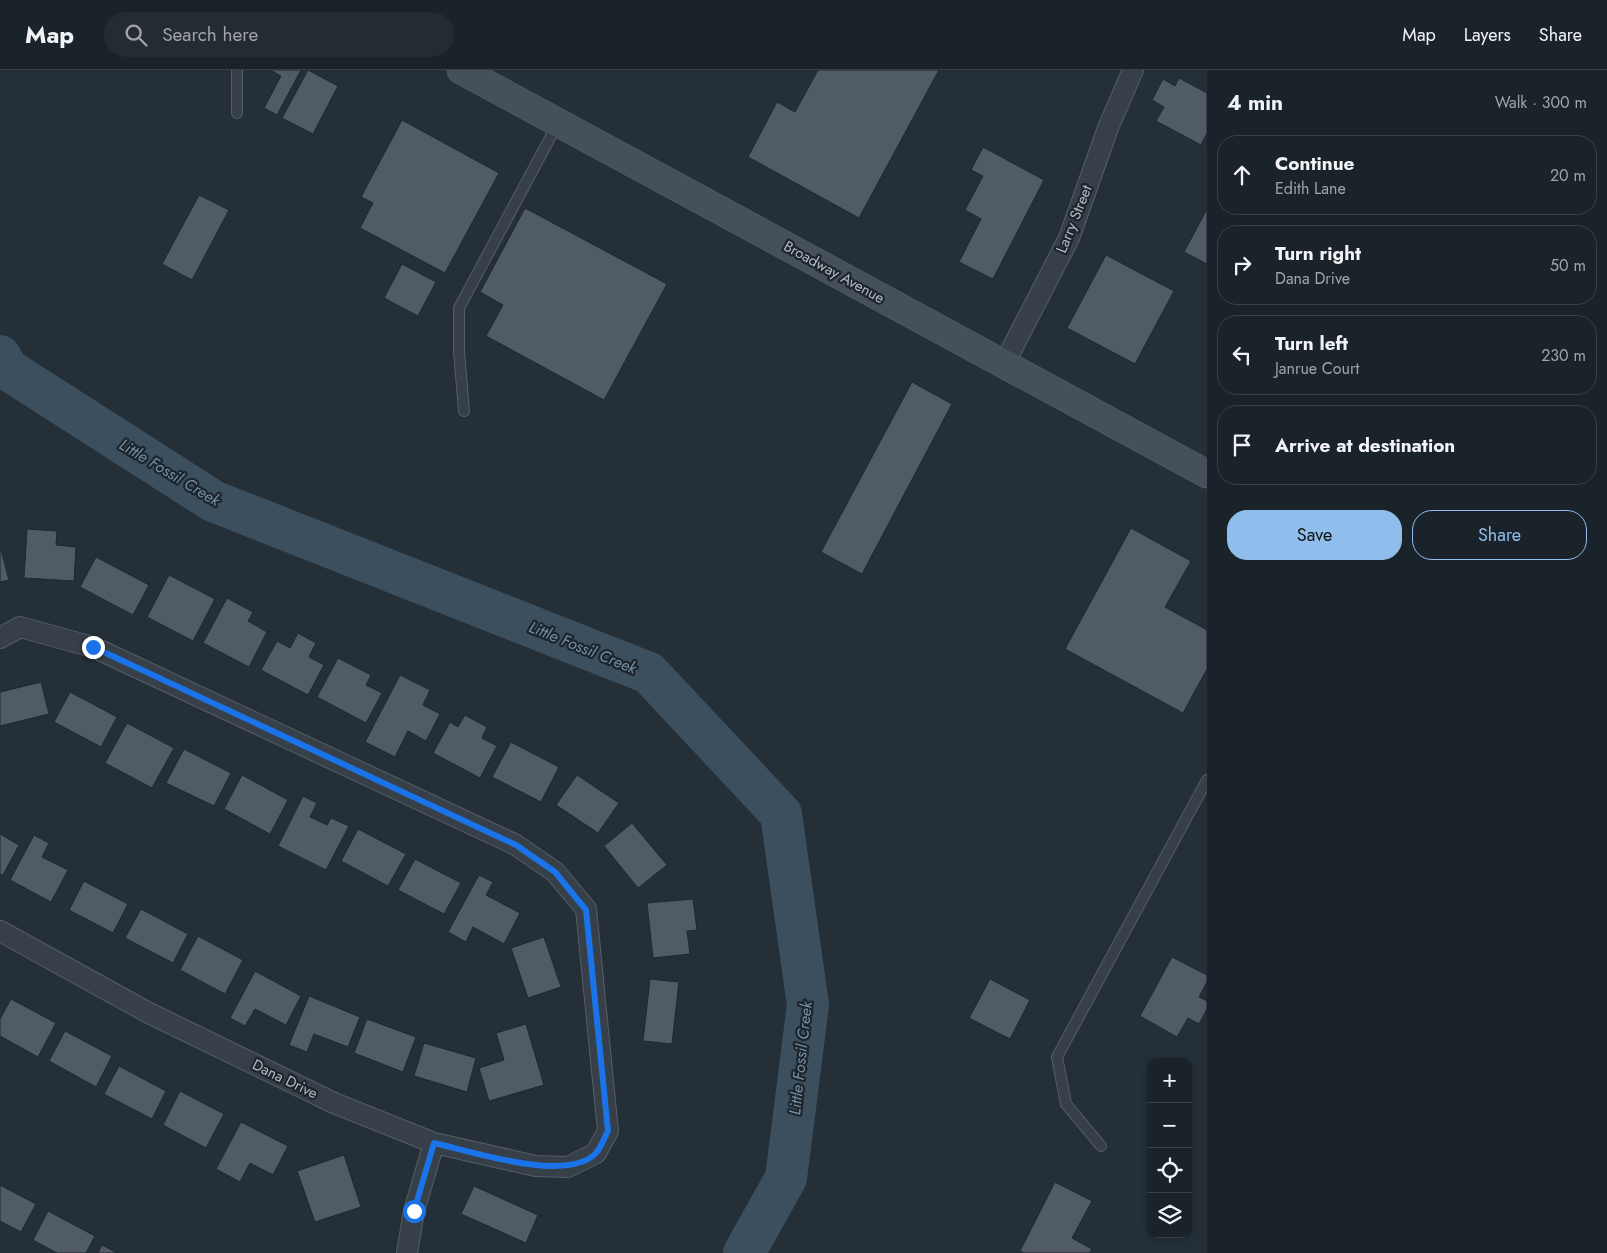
<!DOCTYPE html>
<html lang="en">
<head>
<meta charset="utf-8">
<style>
  :root { --surface:#1b232a; --page:#242b32; --text:#f1f3f6; --muted:#a0a4a8; --line:#394047; --accent:#8fbeec }
  body { margin:0; font-family:Jost,sans-serif; background:var(--page); color:var(--text) }
  .controls { position:absolute; right:15px; bottom:15px; display:grid; overflow:hidden; border-radius:10px; box-shadow:0 2px 8px #0003 }
  .controls button { width:45px; height:45px; display:grid; place-items:center; padding:0; border:0; border-bottom:1px solid var(--line); background:var(--surface); color:var(--text); font:25px sans-serif }
  .stop { position:absolute; width:15px; height:15px; margin:-11px; border:4px solid #1a73e8; border-radius:50%; background:#fff }
  .stop.end { background:#1a73e8; border-color:#fff; box-shadow:0 1px 5px #0008 }
  .list { margin:0; padding:0; list-style:none }
  h2 { display:flex; justify-content:space-between; align-items:center; height:65px; margin:0; padding:0 20px; font-size:21px }
  h2 small { font-size:16px; font-weight:400; color:var(--muted) }
  .list li { display:grid; grid-template-columns:32px 1fr auto; gap:15px; align-items:center; box-sizing:border-box; height:80px; margin:0 10px 10px; padding:0 10px; border:1px solid var(--line); border-radius:20px }
  .list b { display:block; font-size:19px; white-space:nowrap }
  .list p { margin:0; font-size:16px; white-space:nowrap; color:var(--muted) }
  .list em { font-size:16px; font-style:normal; color:var(--muted) }
  .actions { display:flex; gap:10px; padding:15px 20px }
  .actions a { flex:1; padding:11px 0; border:1px solid var(--accent); border-radius:20px; text-align:center; font-size:18px; color:var(--accent) }
  .actions .main { background:var(--accent); color:#111 }
  .icon { flex:none; width:28px; height:28px; fill:none; stroke:currentColor; stroke-width:2; stroke-linecap:round; stroke-linejoin:round }
  .map { position:relative; flex:none; width:1207px; height:1183px; overflow:hidden }
  header { display:flex; align-items:center; gap:30px; box-sizing:border-box; height:70px; padding:0 25px; background:var(--surface); border-bottom:1px solid var(--line) }
  header strong { font-size:24px }
  nav { display:flex; gap:28px; margin-inline-start:auto; font-size:18px }
  .search { width:350px; height:45px; background:var(--page); display:flex; align-items:center; gap:12px; box-sizing:border-box; padding:0 18px; border-radius:28px; color:var(--muted); font-size:19px }
  main { display:flex }
  aside { flex:1; background:var(--surface) }
  .map>svg:first-child { display:block }
  .lines { fill:none; stroke-linecap:round; stroke-linejoin:round }
  .river { stroke:#3b4f5f; stroke-width:42 }
  .building { fill:#505b66; stroke:#1f272f }
  .lane-casing { stroke:#555e66; stroke-width:12 }
  .street-casing { stroke:#555e66; stroke-width:22 }
  .secondary-casing { stroke:#555e66; stroke-width:29 }
  .lane { stroke:#374048; stroke-width:10 }
  .street { stroke:#374048; stroke-width:20 }
  .secondary { stroke:#46505b; stroke-width:28 }
  .route { stroke:#1a73e8; stroke-width:6 }
  .labels { text-anchor:middle; stroke-width:4.5; stroke-linejoin:round; paint-order:stroke }
  .street-label { font-size:15px; fill:#b2bbc4; stroke:#1d252d }
  .water-label { font-size:16px; font-style:italic; fill:#7690a5; stroke:#1d252d }
</style>
</head>
<body>
<header>
<strong>Map</strong>
<div class="search"><svg class="icon" aria-label="search" viewBox="0 0 24 24"><circle cx="10" cy="10" r="6"/><path d="M15 15l6 6"/></svg>Search here</div>
<nav><a>Map</a><a>Layers</a><a>Share</a></nav>
</header>
<main>
<div class="map">
<svg width="1207" height="1183" viewBox="0 0 1207 1183">
  <rect width="100%" height="100%" fill="#242f38"/>
  <g class="lines">
    <path class="river" d="M 0,286 L 7,299 L 213,431 L 649,603 L 781,744 L 808,935 L 786,1108 L 744,1183"/>
  </g>
  <path class="building" d="M 270,0 L 301,0 L 277,45 L 264,38 L 281,6 Z
    M 308,0 L 338,16 L 313,64 L 282,48 Z
    M 818,0 L 939,0 L 859,148 L 748,87 L 777,32 L 795,42 Z
    M 1179,8 L 1207,23 L 1207,63 L 1201,75 L 1156,51 L 1164,37 L 1152,30 L 1163,9 L 1175,16 Z
    M 402,50 L 499,103 L 445,203 L 360,158 L 373,133 L 361,127 Z
    M 983,77 L 1044,110 L 993,209 L 959,192 L 981,149 L 965,140 L 983,106 L 971,100 Z
    M 199,125 L 229,140 L 192,210 L 162,194 Z
    M 525,138 L 667,214 L 604,330 L 486,266 L 503,235 L 480,222 Z
    M 1207,139 L 1207,194 L 1184,182 Z
    M 1106,185 L 1174,221 L 1135,294 L 1067,258 Z
    M 402,194 L 436,212 L 418,246 L 384,228 Z
    M 912,312 L 952,334 L 862,504 L 821,482 Z
    M 1131,458 L 1191,491 L 1165,537 L 1207,560 L 1207,599 L 1183,643 L 1065,579 Z
    M 27,459 L 57,461 L 56,475 L 76,477 L 74,511 L 24,508 Z
    M 0,476 L 9,510 L 0,512 Z
    M 96,487 L 149,515 L 133,545 L 80,517 Z
    M 169,505 L 215,529 L 193,571 L 147,547 Z
    M 227,528 L 253,542 L 248,551 L 267,562 L 249,597 L 203,573 Z
    M 298,563 L 316,573 L 309,587 L 324,595 L 308,625 L 261,600 L 277,571 L 290,578 Z
    M 338,588 L 371,605 L 366,615 L 382,623 L 366,653 L 317,627 Z
    M 400,605 L 430,620 L 423,635 L 440,644 L 426,671 L 408,661 L 395,687 L 365,672 Z
    M 41,612 L 49,644 L 0,656 L 0,622 Z
    M 70,622 L 117,647 L 101,677 L 54,652 Z
    M 465,645 L 487,657 L 482,668 L 497,676 L 480,708 L 433,683 L 450,652 L 458,657 Z
    M 127,653 L 174,678 L 152,718 L 105,693 Z
    M 511,672 L 559,697 L 541,732 L 492,707 Z
    M 184,679 L 231,703 L 214,736 L 166,713 Z
    M 242,705 L 288,730 L 270,764 L 224,739 Z
    M 577,705 L 619,733 L 598,763 L 556,735 Z
    M 303,726 L 317,733 L 310,747 L 327,755 L 331,748 L 349,756 L 326,800 L 278,776 Z
    M 632,753 L 667,795 L 638,818 L 604,776 Z
    M 358,759 L 406,784 L 388,816 L 341,791 Z
    M 0,764 L 19,775 L 3,805 L 0,804 Z
    M 34,765 L 49,773 L 42,787 L 68,800 L 51,832 L 10,810 Z
    M 415,789 L 461,813 L 444,844 L 398,820 Z
    M 479,805 L 493,812 L 486,825 L 520,843 L 504,874 L 473,857 L 466,872 L 448,862 Z
    M 84,811 L 128,834 L 113,863 L 69,840 Z
    M 693,829 L 697,860 L 687,861 L 690,884 L 653,888 L 647,833 Z
    M 141,839 L 188,864 L 173,893 L 125,868 Z
    M 198,866 L 243,890 L 225,924 L 180,900 Z
    M 544,867 L 561,917 L 528,928 L 511,878 Z
    M 1172,887 L 1207,905 L 1207,912 L 1199,927 L 1207,931 L 1207,939 L 1199,954 L 1188,948 L 1177,967 L 1140,946 Z
    M 255,901 L 301,926 L 286,955 L 255,939 L 245,956 L 230,948 Z
    M 650,909 L 679,912 L 672,974 L 643,971 Z
    M 990,909 L 1030,930 L 1010,969 L 969,948 Z
    M 309,926 L 360,947 L 348,977 L 314,964 L 307,982 L 289,975 Z
    M 11,929 L 56,953 L 38,987 L 0,966 L 0,949 Z
    M 367,949 L 416,967 L 403,1002 L 354,983 Z
    M 526,954 L 544,1015 L 489,1031 L 479,998 L 504,990 L 496,963 Z
    M 65,961 L 112,986 L 96,1017 L 49,991 Z
    M 424,973 L 476,988 L 467,1022 L 414,1006 Z
    M 119,996 L 166,1021 L 152,1049 L 104,1024 Z
    M 180,1021 L 224,1044 L 206,1078 L 163,1055 Z
    M 241,1052 L 288,1076 L 273,1105 L 250,1093 L 240,1112 L 216,1099 Z
    M 344,1085 L 361,1137 L 315,1152 L 297,1101 Z
    M 1055,1112 L 1092,1131 L 1072,1168 L 1092,1179 L 1089,1183 L 1024,1183 L 1020,1181 Z
    M 0,1115 L 36,1134 L 21,1162 L 0,1151 Z
    M 474,1116 L 538,1145 L 526,1173 L 461,1144 Z
    M 48,1141 L 95,1166 L 86,1183 L 57,1183 L 33,1170 Z
    M 102,1175 L 117,1183 L 98,1183 Z"/>
  <g class="lines">
    <g class="lane-casing">
      <path id="lane" d="M 237,0 L 237,43
        M 464,341 L 459,281 L 459,238 L 558,53
        M 1101,1076 L 1066,1034 L 1057,987 L 1207,710"/>
    </g>
    <g class="street-casing">
      <path id="street" d="M 1004,294 L 1069,168 L 1108,58 L 1133,0
        M 0,568 L 20,557 L 93,577 L 516,775 L 555,802 L 586,839 L 608,1061 L 596,1083 L 568,1097 L 536,1096 L 434,1073 L 334,1033 L 147,942 L 0,861
        M 407,1183 L 414,1141 L 434,1073"/>
    </g>
    <g class="secondary-casing">
      <path id="secondary" d="M 461,0 L 1207,404"/>
    </g>
    <use href="#lane" class="lane"/>
    <use href="#street" class="street"/>
    <use href="#secondary" class="secondary"/>
  </g>
  <g class="lines">
    <path class="route" d="M 93,577 L 516,775 L 555,802 L 586,840 L 608,1061 C 604,1068 601,1078 595,1084 C 565,1113 471,1081 434,1073 L 414,1141"/>
  </g>
  <g class="labels">
    <g class="street-label">
      <text transform="translate(1074 149) rotate(-68)" y="5">Larry Street</text>
      <text transform="translate(834 202) rotate(29)" y="5">Broadway Avenue</text>
      <text transform="translate(285 1009) rotate(26)" y="5">Dana Drive</text>
    </g>
    <g class="water-label">
      <text transform="translate(170 402) rotate(31)" y="6">Little Fossil Creek</text>
      <text transform="translate(583 577) rotate(22)" y="6">Little Fossil Creek</text>
      <text transform="translate(800 988) rotate(-84)" y="6">Little Fossil Creek</text>
    </g>
  </g>
</svg>
<div class="controls">
<button>+</button>
<button>−</button>
<button><svg class="icon" aria-label="locate" viewBox="0 0 24 24"><circle cx="12" cy="12" r="6"/><path d="M12 2v4M12 18v4M2 12h4M18 12h4"/></svg></button>
<button><svg class="icon" aria-label="layers" viewBox="0 0 24 24"><path d="M12 4l9 5-9 5-9-5zM3 14l9 5 9-5"/></svg></button>
</div>
<div class="stop" style="left:414px;top:1141px"></div>
<div class="stop end" style="left:93px;top:577px"></div>
</div>
<aside>
<h2>4 min<small>Walk · 300 m</small></h2>
<ul class="list">
<li><svg class="icon" aria-label="ahead" viewBox="0 0 24 24"><path d="M12 20V5M6 11l6-6 6 6"/></svg><div><b>Continue</b><p>Edith Lane</p></div><em>20 m</em></li>
<li><svg class="icon" aria-label="right" viewBox="0 0 24 24"><path d="M7 20v-9h11M14 6l5 5-5 5"/></svg><div><b>Turn right</b><p>Dana Drive</p></div><em>50 m</em></li>
<li><svg class="icon" aria-label="left" viewBox="0 0 24 24"><path d="M17 20v-9H6M10 6l-5 5 5 5"/></svg><div><b>Turn left</b><p>Janrue Court</p></div><em>230 m</em></li>
<li><svg class="icon" aria-label="arrive" viewBox="0 0 24 24"><path d="M6 21V4h12l-3 4 3 4H6"/></svg><div><b>Arrive at destination</b></div></li>
</ul>
<div class="actions"><a class="main">Save</a><a>Share</a></div>
</aside>
</main>
</body>
</html>
